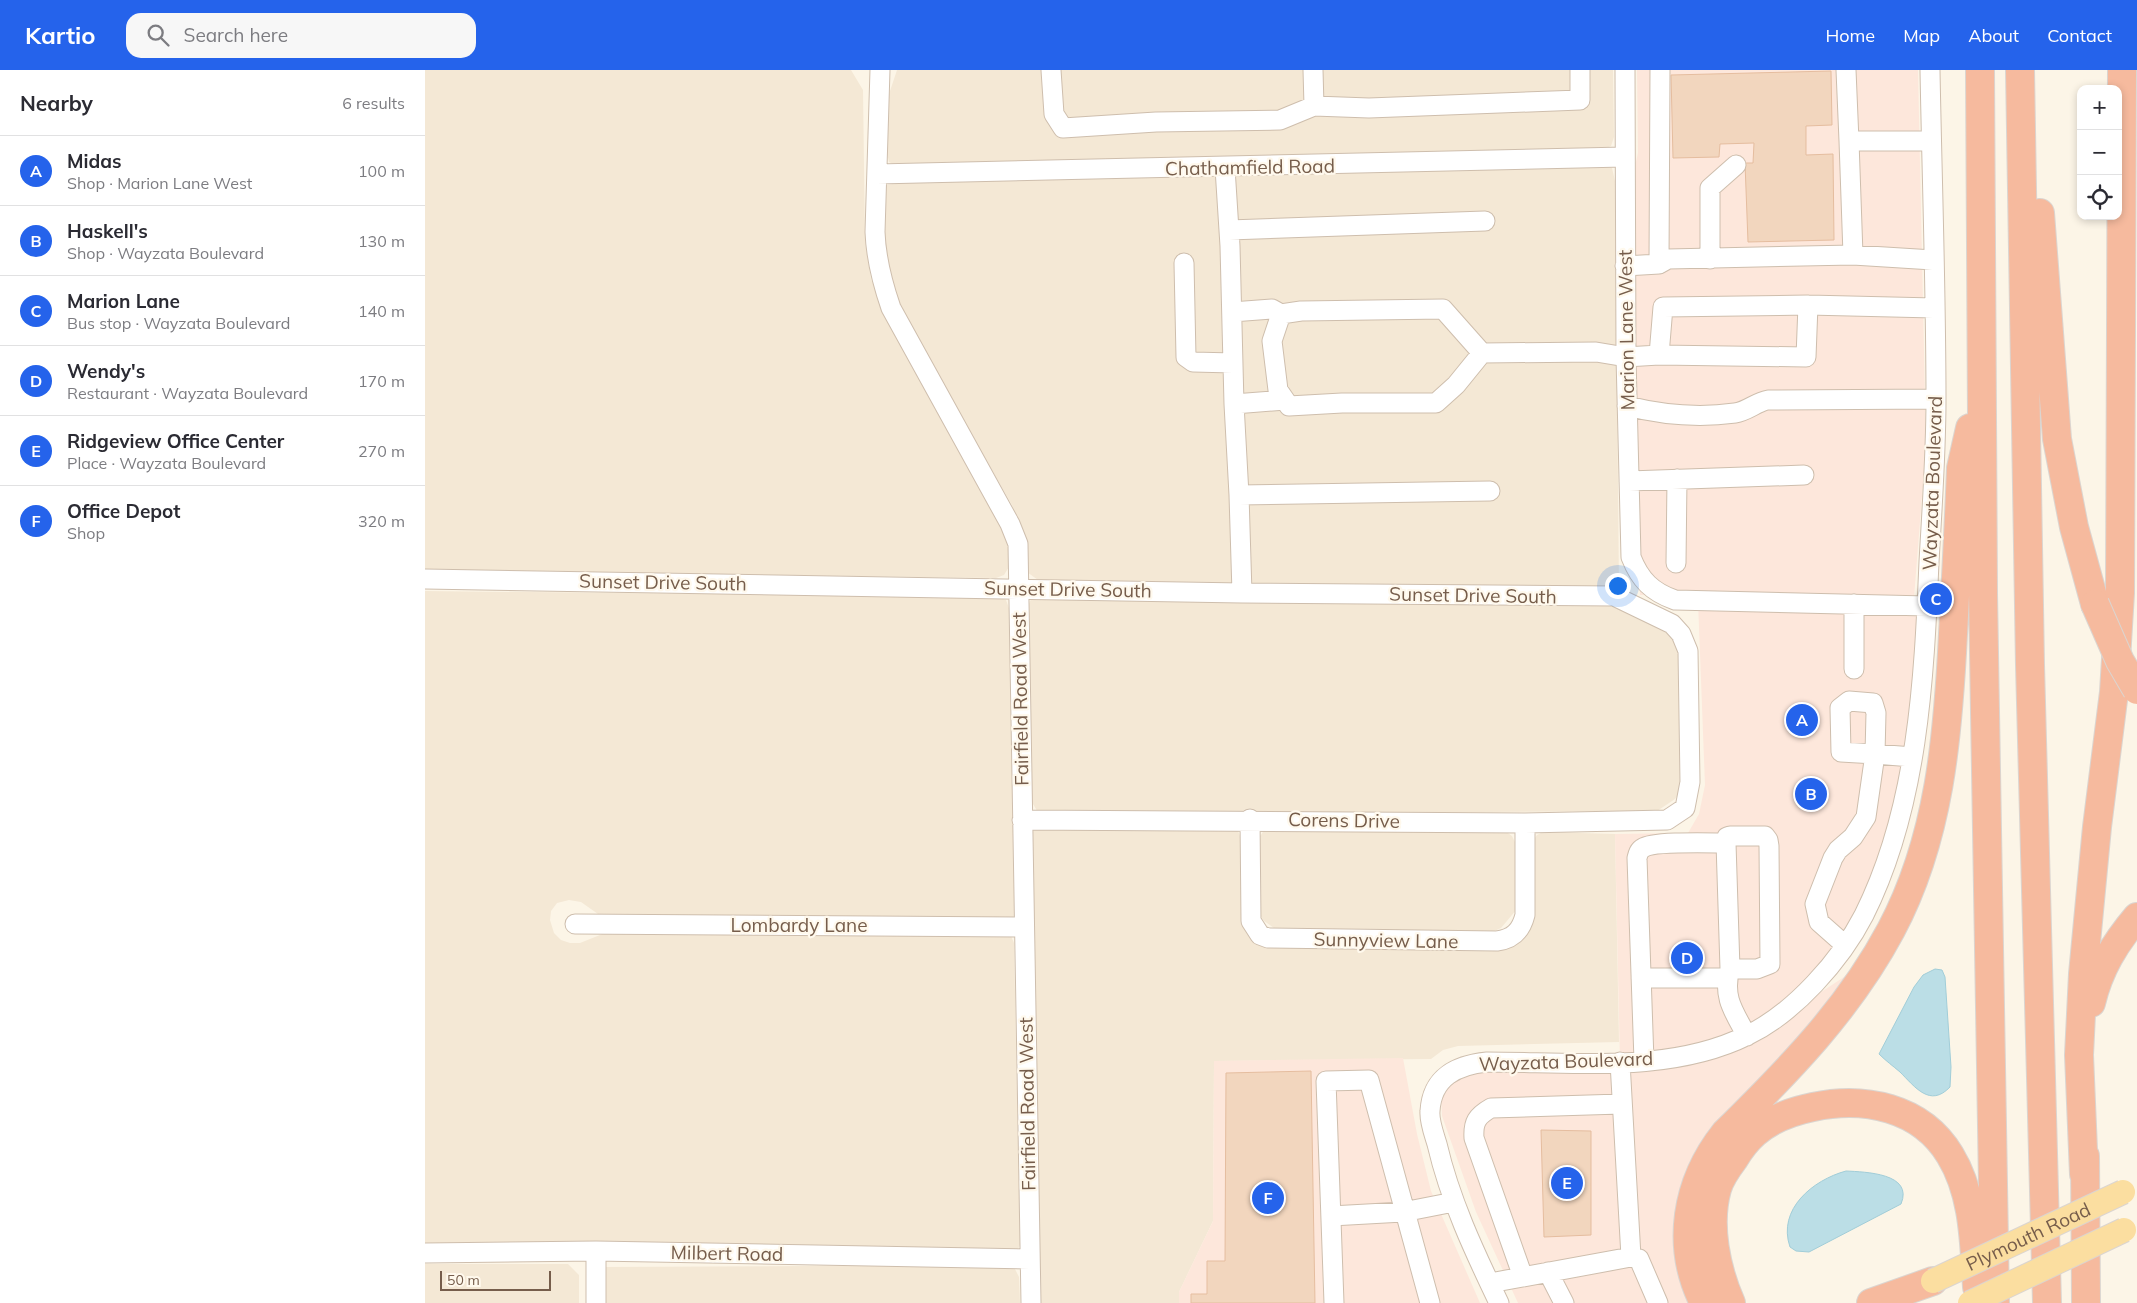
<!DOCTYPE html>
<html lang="en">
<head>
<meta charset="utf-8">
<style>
  :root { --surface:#fff; --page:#f7f7f7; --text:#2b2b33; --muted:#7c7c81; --line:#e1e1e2; --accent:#2563eb }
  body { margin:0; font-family:Mulish,sans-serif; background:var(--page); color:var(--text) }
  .controls { position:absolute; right:15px; top:15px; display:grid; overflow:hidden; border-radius:10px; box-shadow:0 2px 8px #0003 }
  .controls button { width:45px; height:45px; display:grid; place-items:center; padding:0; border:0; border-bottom:1px solid var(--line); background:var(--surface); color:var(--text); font:25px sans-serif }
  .scale { position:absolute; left:15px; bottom:12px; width:111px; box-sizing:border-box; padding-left:5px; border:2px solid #765d4b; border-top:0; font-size:14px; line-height:18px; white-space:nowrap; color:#765d4b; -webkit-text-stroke:4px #fff9ed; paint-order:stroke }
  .you { position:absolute; left:1192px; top:515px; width:18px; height:18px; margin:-12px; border:4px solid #fff; border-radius:50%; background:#1a73e8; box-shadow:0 0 0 8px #1a73e833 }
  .badge { display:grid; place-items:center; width:32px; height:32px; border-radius:50%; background:var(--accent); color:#fff; font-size:16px; font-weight:700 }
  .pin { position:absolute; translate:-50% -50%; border:2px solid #fff; box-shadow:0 1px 5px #0006 }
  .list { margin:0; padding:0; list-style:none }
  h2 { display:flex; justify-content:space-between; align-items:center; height:65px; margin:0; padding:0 20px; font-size:21px }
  h2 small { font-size:16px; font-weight:400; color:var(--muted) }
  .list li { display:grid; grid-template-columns:32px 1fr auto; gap:15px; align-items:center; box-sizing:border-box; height:70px; padding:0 20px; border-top:1px solid var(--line) }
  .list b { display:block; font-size:19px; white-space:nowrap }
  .list p { margin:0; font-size:16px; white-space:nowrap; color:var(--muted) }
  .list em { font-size:16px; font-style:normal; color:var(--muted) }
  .icon { flex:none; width:28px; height:28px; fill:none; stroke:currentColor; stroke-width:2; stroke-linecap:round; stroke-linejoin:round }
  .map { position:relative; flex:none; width:1712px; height:1233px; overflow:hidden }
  header { display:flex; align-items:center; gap:30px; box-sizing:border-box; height:70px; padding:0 25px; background:var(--accent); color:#fff }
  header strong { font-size:24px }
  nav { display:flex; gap:28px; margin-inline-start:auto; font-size:18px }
  .search { width:350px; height:45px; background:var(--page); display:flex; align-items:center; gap:12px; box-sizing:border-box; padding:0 18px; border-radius:15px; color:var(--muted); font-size:19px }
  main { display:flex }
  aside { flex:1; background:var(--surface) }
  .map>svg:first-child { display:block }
  .residential { fill:#f4e8d5 }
  .commercial { fill:#fde7db }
  .water { fill:#bbdee6; stroke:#a1cdd8 }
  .building { fill:#f2d6be; stroke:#e5bd9f }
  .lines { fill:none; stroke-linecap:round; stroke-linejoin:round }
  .minor-casing { stroke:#cebead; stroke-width:21 }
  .highway-casing { stroke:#dbd5d0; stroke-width:30 }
  .minor { stroke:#fff; stroke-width:19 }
  .highway { stroke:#f6ba9e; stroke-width:28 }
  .major-bridge-casing { stroke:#dbd5d0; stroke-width:26; stroke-linecap:butt }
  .highway-bridge-casing { stroke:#dbd5d0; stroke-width:30; stroke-linecap:butt }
  .major-bridge { stroke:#fbdea0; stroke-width:24 }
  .highway-bridge { stroke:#f6ba9e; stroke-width:28 }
  .labels { text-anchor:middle; stroke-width:4.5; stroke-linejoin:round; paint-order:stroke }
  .street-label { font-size:19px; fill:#765d4b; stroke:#fff9ed }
</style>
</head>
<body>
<header>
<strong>Kartio</strong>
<div class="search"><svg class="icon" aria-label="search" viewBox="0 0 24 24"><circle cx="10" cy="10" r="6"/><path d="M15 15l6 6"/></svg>Search here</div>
<nav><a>Home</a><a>Map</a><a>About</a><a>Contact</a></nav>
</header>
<main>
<aside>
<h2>Nearby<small>6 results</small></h2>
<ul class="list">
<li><span class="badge">A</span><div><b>Midas</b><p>Shop · Marion Lane West</p></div><em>100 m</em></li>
<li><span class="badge">B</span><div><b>Haskell's</b><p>Shop · Wayzata Boulevard</p></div><em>130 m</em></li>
<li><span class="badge">C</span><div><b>Marion Lane</b><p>Bus stop · Wayzata Boulevard</p></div><em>140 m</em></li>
<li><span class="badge">D</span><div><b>Wendy's</b><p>Restaurant · Wayzata Boulevard</p></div><em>170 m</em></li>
<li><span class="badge">E</span><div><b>Ridgeview Office Center</b><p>Place · Wayzata Boulevard</p></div><em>270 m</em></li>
<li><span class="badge">F</span><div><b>Office Depot</b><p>Shop</p></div><em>320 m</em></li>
</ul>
</aside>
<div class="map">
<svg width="1712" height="1233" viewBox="0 0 1712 1233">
  <rect width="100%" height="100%" fill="#fcf5e7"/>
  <path class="residential" d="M 0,0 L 426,0 L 438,20 L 440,172 L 446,209 L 462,249 L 582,468 L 585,495 L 579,505 L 571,508 L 0,500 Z
    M 472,0 L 1188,0 L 1189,67 L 1186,76 L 1176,80 L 472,96 L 464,92 L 462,83 L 462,30 Z
    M 1176,95 L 1187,98 L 1190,111 L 1194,519 L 720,515 L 613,510 L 602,502 L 597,467 L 587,435 L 479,248 L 463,206 L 456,168 L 458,121 L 462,115 L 473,113 Z
    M 0,521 L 572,527 L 581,530 L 584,538 L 590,844 L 588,848 L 185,847 L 173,844 L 156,832 L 144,830 L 132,833 L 126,841 L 125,850 L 129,863 L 136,870 L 145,873 L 155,873 L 180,863 L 586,866 L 589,873 L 595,1175 L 593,1179 L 586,1182 L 0,1180 Z
    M 613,527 L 1178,533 L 1200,538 L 1243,559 L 1248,566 L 1253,581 L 1255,722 L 1250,729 L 1232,741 L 614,744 L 605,729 L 603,536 L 606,529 Z
    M 607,759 L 813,761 L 815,766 L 817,851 L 825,865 L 1099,863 L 1109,849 L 1110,768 L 1112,765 L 1118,762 L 1190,764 L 1194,972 L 1033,976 L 1018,980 L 1006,989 L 789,991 L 788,1151 L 754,1222 L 754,1233 L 614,1233 Z
    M 840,759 L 1080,761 L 1087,766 L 1090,772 L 1092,839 L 1076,858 L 1059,866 L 849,858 L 839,851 L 835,845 L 833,769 Z
    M 0,1194 L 143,1194 L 154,1205 L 154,1233 L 0,1233 Z
    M 575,1195 L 590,1199 L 594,1207 L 595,1233 L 171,1233 L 179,1197 Z"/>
  <path class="commercial" d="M 1212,0 L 1493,0 L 1501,374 L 1489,528 L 1215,525 L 1208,104 L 1213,83 Z
    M 1273,531 L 1502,536 L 1494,637 L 1450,819 L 1369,940 L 1422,905 L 1386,960 L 1321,1028 L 1269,1233 L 1093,1233 L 1051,1142 L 1017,1046 L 1016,1025 L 1021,1005 L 1053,995 L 1195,992 L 1190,764 L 1263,763 L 1274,744 L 1280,715 Z
    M 978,988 L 992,1064 L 1006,1121 L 1055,1233 L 754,1233 L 754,1222 L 788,1151 L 789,991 Z"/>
  <path class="water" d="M 1510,899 L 1517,900 L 1520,907 L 1526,997 L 1525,1017 C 1505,1038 1490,1017 1475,1002 C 1468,996 1461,991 1454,984 L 1489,917 L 1498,905 Z
    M 1421,1101 C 1440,1102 1489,1103 1476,1134 L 1384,1182 L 1371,1181 L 1365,1177 C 1352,1139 1388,1110 1421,1101 Z"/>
  <path class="building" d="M 1406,1 L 1407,55 L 1381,56 L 1381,85 L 1408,84 L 1409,170 L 1323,172 L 1320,93 L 1328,93 L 1329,73 L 1295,74 L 1294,87 L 1248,88 L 1246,5 Z
    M 886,1001 L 890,1233 L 766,1233 L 766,1224 L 782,1224 L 782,1191 L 800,1191 L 801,1003 Z
    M 1116,1060 L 1166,1061 L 1166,1165 L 1119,1167 Z"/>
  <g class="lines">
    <g class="minor-casing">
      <path id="minor" d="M 455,0 L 450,162 C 451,189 457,212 466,238 L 585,454 L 593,474 L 606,1233
        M 626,0 L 629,44 L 638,58 L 731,52 L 855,50 L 889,36 L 944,38 L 1155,30 L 1155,0
        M 888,0 L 889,36
        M 1200,0 L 1201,287 L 1206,487 C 1215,510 1227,522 1250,530 L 1502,536
        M 1421,0 L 1424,71
        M 800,98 L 805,176 L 809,334
        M 452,104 L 1199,87
        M 804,160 L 1060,151
        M 1428,185 L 1424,71 L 1506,71
        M 1285,189 L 1285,118 L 1311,95
        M 759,193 L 761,287 L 768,292 L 808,293
        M 1234,194 L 1235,0
        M 1200,196 L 1234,194 L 1243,189 L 1428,185 L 1508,190
        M 807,242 L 847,239 L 856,244
        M 1057,283 L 1031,315 L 1011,333 L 917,333 L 864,336 L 853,320 L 847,271 L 856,244 L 876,241 L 1018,239 L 1057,283 L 1171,282 L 1201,287 L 1234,285 L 1238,237 L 1383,235 L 1509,238
        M 1234,285 L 1381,287 L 1383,235
        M 860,330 L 809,334 L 814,425 L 1065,421
        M 1202,336 C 1238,345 1274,348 1310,343 C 1323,341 1331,332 1343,330 L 1511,329
        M 1204,411 L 1379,405
        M 814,425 L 817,523
        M 1251,493 L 1252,409
        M 0,509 L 817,523 L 1189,526 L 1247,554 L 1256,564 L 1263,581 L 1265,712 L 1260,738 L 1242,750 L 1100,753 L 597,750
        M 1429,534 L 1429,599
        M 1424,631 L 1448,633 L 1451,643 L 1450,684 L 1416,682 L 1415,638 Z
        M 825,749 L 826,851 L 835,865 L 843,868 L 1072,871 C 1088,869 1096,861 1100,845 L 1100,753
        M 150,854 L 599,857
        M 1420,875 L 1394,852 L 1390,834 L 1408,788 L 1413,780 L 1428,767 L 1441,747 L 1450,684 L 1487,687
        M 1305,899 L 1332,899 L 1345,894 L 1344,776 L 1343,770 L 1340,766 L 1305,766 L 1302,767 L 1301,773 L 1305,899 C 1297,927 1309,942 1322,966
        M 1216,908 L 1302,908
        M 1219,991 L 1212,788 C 1213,784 1214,780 1218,778 C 1228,771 1286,773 1301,773
        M 1195,992 L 1206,1187
        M 906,1146 L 978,1142 L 1029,1132
        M 171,1181 L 171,1233
        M 0,1183 L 171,1181 L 605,1189
        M 1123,1202 L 1139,1233
        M 1098,1207 L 1049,1068 C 1048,1052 1052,1046 1066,1038 L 1196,1034
        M 1065,1213 L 1206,1187 L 1214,1189 L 1233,1233
        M 909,1233 L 901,1011 L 944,1010 L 1005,1233
        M 1074,1233 C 1049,1181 1025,1130 1012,1074 C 1009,1064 1004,1051 1005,1041 C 1007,1007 1032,995 1062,992 C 1147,992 1245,1004 1323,965 C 1369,943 1416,890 1439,845 C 1493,737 1499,610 1504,492 C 1507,438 1511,384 1511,330 C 1511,220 1507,110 1505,0"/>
    </g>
    <g class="highway-casing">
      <path id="highway" d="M 1555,0 L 1558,523 L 1570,1233
        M 1595,0 L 1605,595 L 1622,1233
        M 1615,143 L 1632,369 L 1649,457 L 1670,534
        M 1666,933 C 1674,899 1690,873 1712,847
        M 1660,1086 L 1661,1233
        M 1659,1104 L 1654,985 L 1658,904 L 1672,757 L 1689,622 L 1695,523 L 1697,0
        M 1279,1233 C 1250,1176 1261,1112 1300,1063 C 1363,1001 1424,939 1466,860 C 1515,768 1523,665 1528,564 C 1531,508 1534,453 1536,398 L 1545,358
        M 1306,1233 C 1291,1199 1282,1155 1292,1119 C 1295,1108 1303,1097 1309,1089 C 1315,1079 1322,1070 1330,1063 C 1347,1048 1368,1041 1388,1037 C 1439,1026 1496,1037 1525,1085 C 1549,1124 1549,1172 1552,1217
        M 1446,1233 L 1508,1211"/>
    </g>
    <use href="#minor" class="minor"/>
    <use href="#highway" class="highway"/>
    <g class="major-bridge-casing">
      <g id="major-bridge">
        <path id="s1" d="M 1508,1211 L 1698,1122"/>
        <path d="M 1545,1233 L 1699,1160"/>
      </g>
    </g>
    <g class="highway-bridge-casing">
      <path id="highway-bridge" d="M 1670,534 L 1695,591 L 1712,620"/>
    </g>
    <use href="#major-bridge" class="major-bridge"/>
    <use href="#highway-bridge" class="highway-bridge"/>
  </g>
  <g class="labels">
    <g class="street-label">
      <text transform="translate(825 97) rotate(-1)" y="7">Chathamfield Road</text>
      <text transform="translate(1201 260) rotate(-91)" y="7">Marion Lane West</text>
      <text transform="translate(1507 413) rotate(-88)" y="7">Wayzata Boulevard</text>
      <text transform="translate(238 512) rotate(1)" y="7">Sunset Drive South</text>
      <text transform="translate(643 519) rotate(1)" y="7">Sunset Drive South</text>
      <text transform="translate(1048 525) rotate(1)" y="7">Sunset Drive South</text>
      <text transform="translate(595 629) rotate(-91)" y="7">Fairfield Road West</text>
      <text transform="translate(919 750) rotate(1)" y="7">Corens Drive</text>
      <text x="374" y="862">Lombardy Lane</text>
      <text transform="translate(961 870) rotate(1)" y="7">Sunnyview Lane</text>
      <text transform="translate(1141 991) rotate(-2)" y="7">Wayzata Boulevard</text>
      <text transform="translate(602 1034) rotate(-91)" y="7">Fairfield Road West</text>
      <text dy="7" stroke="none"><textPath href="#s1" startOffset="105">Plymouth Road</textPath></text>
      <text transform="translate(302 1183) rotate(1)" y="7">Milbert Road</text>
    </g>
  </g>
</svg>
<div class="controls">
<button>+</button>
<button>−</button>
<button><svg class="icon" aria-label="locate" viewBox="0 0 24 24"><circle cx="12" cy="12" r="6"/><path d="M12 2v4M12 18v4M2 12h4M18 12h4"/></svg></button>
</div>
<div class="scale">50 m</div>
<div class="you"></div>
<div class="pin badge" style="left:1377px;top:650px">A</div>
<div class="pin badge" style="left:1386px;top:724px">B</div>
<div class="pin badge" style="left:1511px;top:529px">C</div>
<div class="pin badge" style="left:1262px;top:888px">D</div>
<div class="pin badge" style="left:1142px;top:1113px">E</div>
<div class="pin badge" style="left:843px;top:1128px">F</div>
</div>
</main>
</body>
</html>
